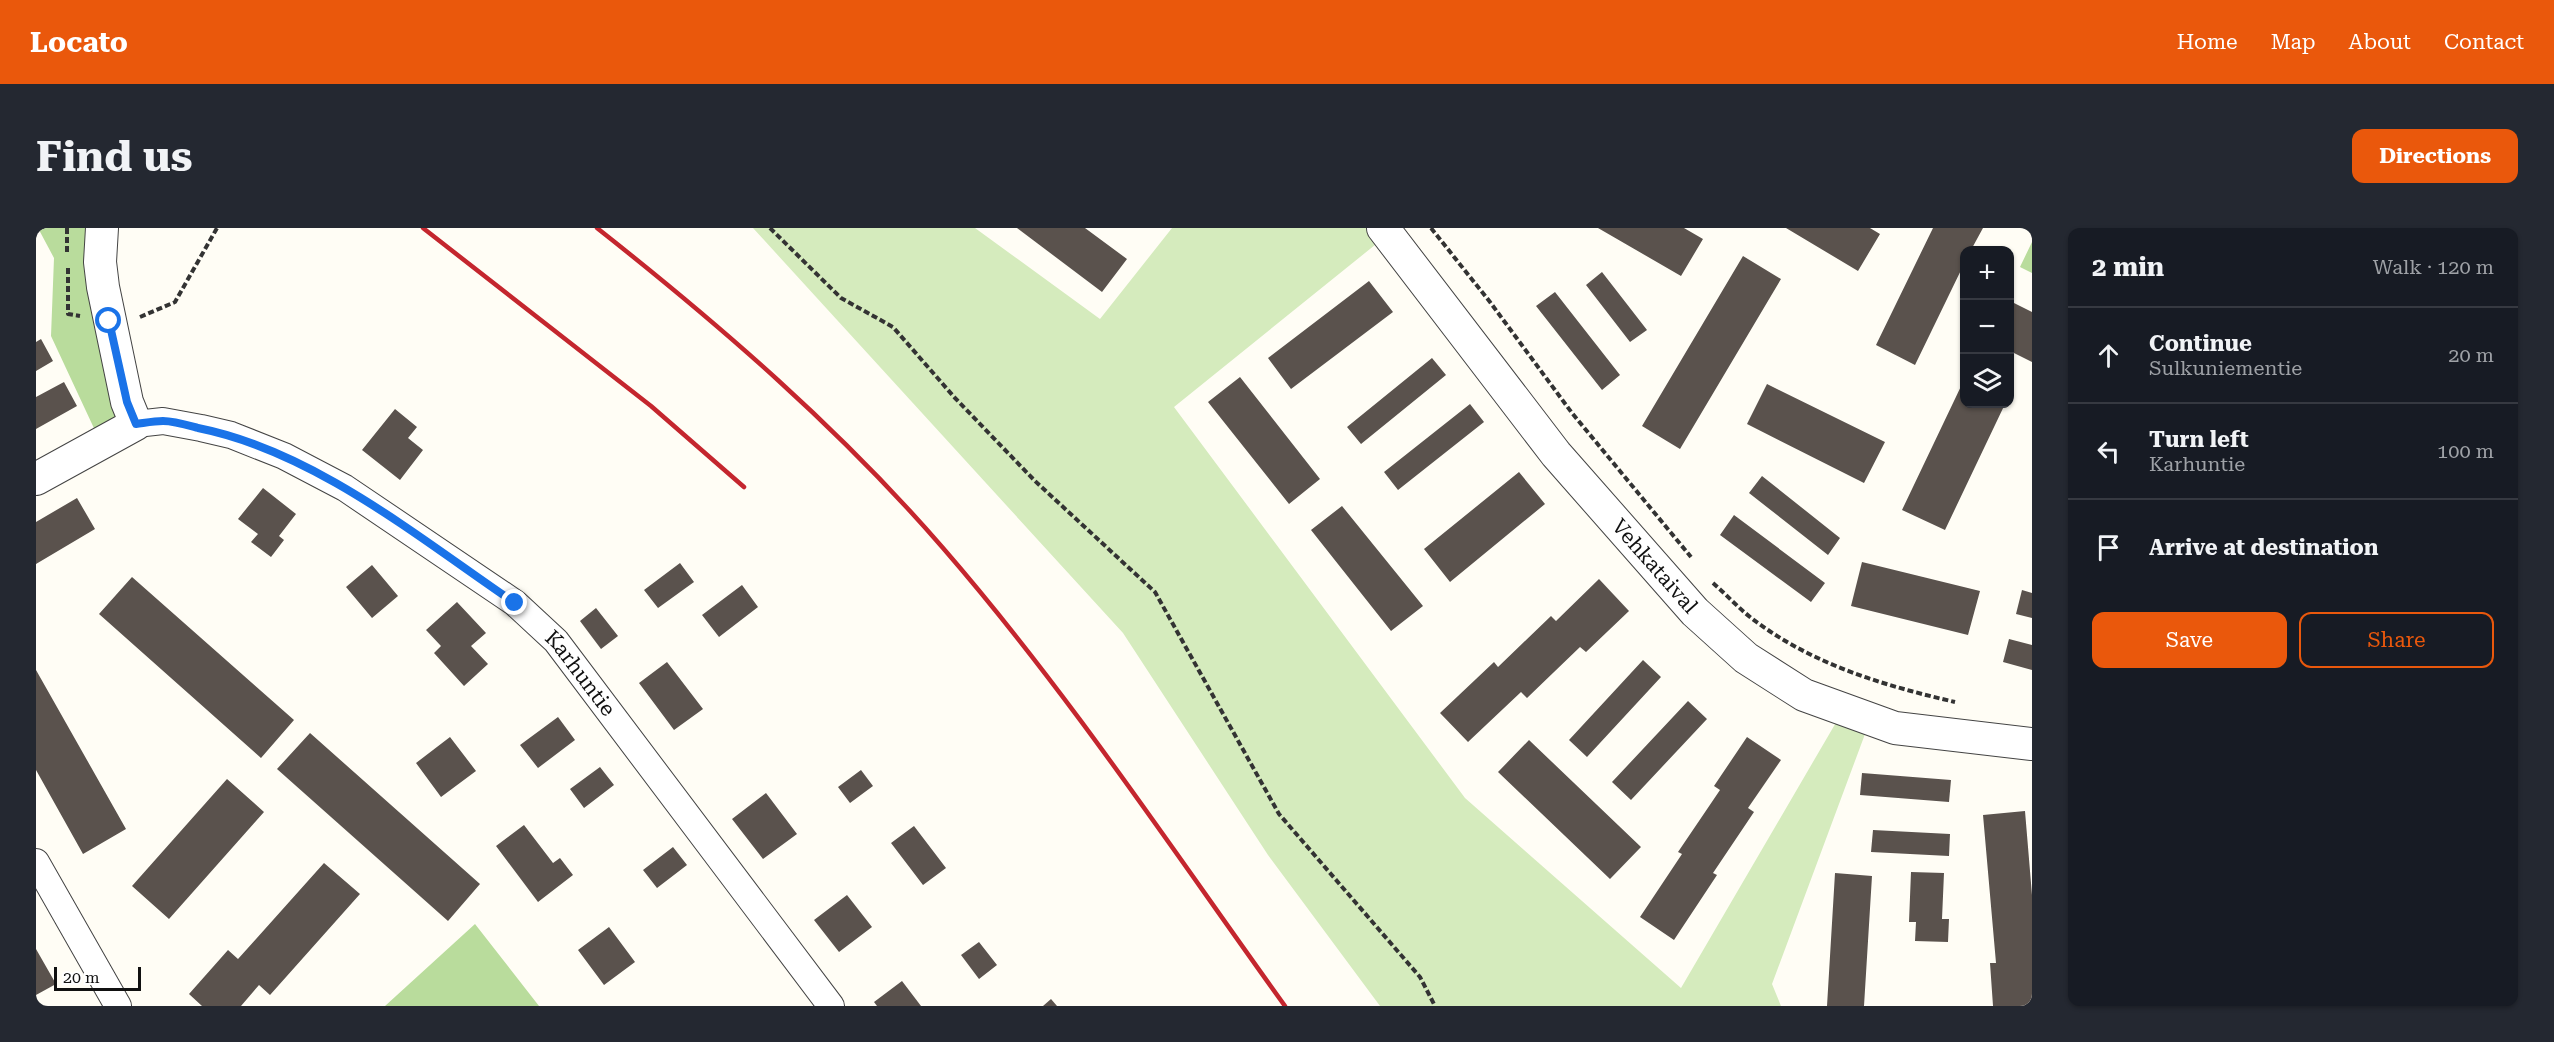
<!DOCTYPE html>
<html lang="en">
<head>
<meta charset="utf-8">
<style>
  :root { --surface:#171b24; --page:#242831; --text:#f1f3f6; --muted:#9ea1a6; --line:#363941; --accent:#ea580c }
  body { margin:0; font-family:"Roboto Serif",serif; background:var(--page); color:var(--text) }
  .controls { position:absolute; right:18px; top:18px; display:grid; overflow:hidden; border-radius:12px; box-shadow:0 2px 4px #0004 }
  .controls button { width:54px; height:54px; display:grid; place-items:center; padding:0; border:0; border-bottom:2px solid var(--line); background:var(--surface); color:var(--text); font:30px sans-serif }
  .scale { position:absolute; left:18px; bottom:15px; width:87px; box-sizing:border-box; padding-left:6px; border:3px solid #111; border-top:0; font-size:16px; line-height:21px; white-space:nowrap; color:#111; -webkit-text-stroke:4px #fff; paint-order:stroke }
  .stop { position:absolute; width:18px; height:18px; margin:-14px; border:4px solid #1a73e8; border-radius:50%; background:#fff }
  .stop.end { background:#1a73e8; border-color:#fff; box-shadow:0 2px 6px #0008 }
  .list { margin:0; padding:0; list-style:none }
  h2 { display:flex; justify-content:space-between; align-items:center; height:78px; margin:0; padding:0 24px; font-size:26px }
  h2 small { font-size:20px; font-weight:400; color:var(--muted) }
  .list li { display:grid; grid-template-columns:39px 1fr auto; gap:18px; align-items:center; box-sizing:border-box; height:96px; padding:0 24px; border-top:2px solid var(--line) }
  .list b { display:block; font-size:22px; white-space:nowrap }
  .list p { margin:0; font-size:20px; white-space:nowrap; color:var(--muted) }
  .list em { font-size:20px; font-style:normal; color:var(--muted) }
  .actions { display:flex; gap:12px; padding:18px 24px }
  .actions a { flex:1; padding:14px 0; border:2px solid var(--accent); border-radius:12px; text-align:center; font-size:21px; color:var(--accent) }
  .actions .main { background:var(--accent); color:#fff }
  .icon { flex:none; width:33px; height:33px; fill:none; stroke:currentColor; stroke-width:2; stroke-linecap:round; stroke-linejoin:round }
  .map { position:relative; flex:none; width:1996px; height:778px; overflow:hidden; border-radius:12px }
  header { display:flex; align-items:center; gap:36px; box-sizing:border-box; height:84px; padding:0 30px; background:var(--accent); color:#fff }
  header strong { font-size:28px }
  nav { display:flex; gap:33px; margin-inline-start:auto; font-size:21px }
  .intro { display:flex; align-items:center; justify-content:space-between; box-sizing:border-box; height:144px; padding:0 36px }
  h1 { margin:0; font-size:42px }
  .button { padding:15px 27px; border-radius:12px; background:var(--accent); color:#fff; font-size:21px; font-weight:700 }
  main { display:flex; gap:36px; padding:0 36px }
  aside { flex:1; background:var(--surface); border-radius:12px; box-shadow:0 2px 4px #0004 }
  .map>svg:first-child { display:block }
  .green { fill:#d5ebbd }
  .forest { fill:#b9dc9c }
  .building { fill:#5a524d }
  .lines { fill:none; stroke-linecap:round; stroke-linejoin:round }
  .minor-casing { stroke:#444; stroke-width:28 }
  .tertiary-casing { stroke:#444; stroke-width:34 }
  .path { stroke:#333; stroke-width:4; stroke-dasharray:6 3; stroke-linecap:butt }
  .minor { stroke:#fff; stroke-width:26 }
  .tertiary { stroke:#fff; stroke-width:32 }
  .rail { stroke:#c4262e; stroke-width:4.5 }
  .route { stroke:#1a73e8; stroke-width:8 }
  .labels { text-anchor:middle; stroke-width:6; stroke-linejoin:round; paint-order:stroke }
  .street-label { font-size:21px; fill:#111; stroke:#fff }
</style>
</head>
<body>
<header>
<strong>Locato</strong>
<nav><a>Home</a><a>Map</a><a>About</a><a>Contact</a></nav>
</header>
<div class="intro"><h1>Find us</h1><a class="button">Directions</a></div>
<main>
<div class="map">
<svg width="1996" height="778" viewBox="0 0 1996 778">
  <rect width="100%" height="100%" fill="#fffdf5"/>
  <path class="green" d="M 717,0 L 939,0 L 1064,91 L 1136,0 L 1360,0 L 1138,179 L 1429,570 L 1645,760 L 1805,486 L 1832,498 L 1736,756 L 1745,778 L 1344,778 L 1232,627 L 1087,405 Z"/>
  <path class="forest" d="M 2,0 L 60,0 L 95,195 L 63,211 L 15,108 L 18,30 Z
    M 1996,14 L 1996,45 L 1984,39 Z
    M 439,696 L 503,778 L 349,778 Z"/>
  <path class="building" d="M 981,0 L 1049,0 L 1091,31 L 1066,64 Z
    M 1562,0 L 1648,0 L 1667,11 L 1645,48 Z
    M 1750,0 L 1834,0 L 1844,6 L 1822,43 Z
    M 1897,0 L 1947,0 L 1935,22 L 1928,22 L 1928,36 L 1879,137 L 1840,117 Z
    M 1707,28 L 1745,51 L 1644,221 L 1606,198 Z
    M 1566,44 L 1611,102 L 1594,114 L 1550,57 Z
    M 1333,53 L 1357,84 L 1255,161 L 1232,130 Z
    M 1519,64 L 1584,147 L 1566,162 L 1500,78 Z
    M 1974,73 L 1996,84 L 1996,134 L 1974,123 Z
    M 5,111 L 17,133 L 0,143 L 0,114 Z
    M 1396,130 L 1410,147 L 1325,216 L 1311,199 Z
    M 1204,149 L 1284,251 L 1253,276 L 1172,174 Z
    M 1928,152 L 1928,176 L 1969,176 L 1909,302 L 1866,282 Z
    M 28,154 L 41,178 L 0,201 L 0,169 Z
    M 1731,156 L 1849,214 L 1828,255 L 1711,196 Z
    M 1434,176 L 1448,194 L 1362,262 L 1348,244 Z
    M 359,181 L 381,199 L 372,210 L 387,222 L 364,252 L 326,222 Z
    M 1483,244 L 1509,276 L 1414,354 L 1388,321 Z
    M 1726,248 L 1804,310 L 1792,327 L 1713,265 Z
    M 227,260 L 260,286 L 243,308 L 248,312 L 235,329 L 215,314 L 222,306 L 202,291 Z
    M 41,270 L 59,301 L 0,336 L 0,294 Z
    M 1306,278 L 1387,378 L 1355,403 L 1275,302 Z
    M 1698,287 L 1789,355 L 1775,374 L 1684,307 Z
    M 1826,334 L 1944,363 L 1932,407 L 1815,378 Z
    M 644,335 L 658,354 L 622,380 L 608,362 Z
    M 336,337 L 362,368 L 336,390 L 310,359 Z
    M 96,349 L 258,492 L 225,530 L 63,386 Z
    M 1563,351 L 1593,383 L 1550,424 L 1544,419 L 1491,470 L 1485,464 L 1432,514 L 1404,485 L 1458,434 L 1462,439 L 1515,388 L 1520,393 Z
    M 706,357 L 722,379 L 683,409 L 666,387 Z
    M 1986,362 L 1996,365 L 1996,390 L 1980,386 Z
    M 421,374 L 450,405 L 435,418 L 452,436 L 428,458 L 398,425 L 405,418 L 390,402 Z
    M 560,380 L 582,408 L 565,421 L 544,393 Z
    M 1973,411 L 1996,417 L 1996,442 L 1967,434 Z
    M 1607,432 L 1625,449 L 1551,529 L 1533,512 Z
    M 631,434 L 667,481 L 638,502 L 603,455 Z
    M 0,442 L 90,601 L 47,626 L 0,542 Z
    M 1652,473 L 1671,491 L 1595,572 L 1576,554 Z
    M 522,489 L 539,512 L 502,540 L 484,517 Z
    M 274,505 L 444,656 L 412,693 L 241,541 Z
    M 414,509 L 440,543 L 405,569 L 380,535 Z
    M 1711,509 L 1745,532 L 1712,580 L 1718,584 L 1677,645 L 1681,647 L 1638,712 L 1604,689 L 1646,626 L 1642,624 L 1684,562 L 1678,558 Z
    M 1493,512 L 1605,619 L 1574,651 L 1462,544 Z
    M 564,539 L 578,557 L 548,580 L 534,561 Z
    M 825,542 L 837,558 L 814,575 L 802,559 Z
    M 1826,545 L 1915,552 L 1913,574 L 1824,567 Z
    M 191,551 L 228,584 L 133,691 L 96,658 Z
    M 730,565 L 761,606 L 727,631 L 696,591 Z
    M 1989,583 L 1996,667 L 1996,778 L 1957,778 L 1954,735 L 1960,735 L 1947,587 Z
    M 488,597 L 517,635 L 524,630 L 537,647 L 502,674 L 460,618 Z
    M 878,598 L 910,640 L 887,657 L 855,615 Z
    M 1837,602 L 1914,606 L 1913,628 L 1835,624 Z
    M 637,619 L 651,637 L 621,660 L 607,642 Z
    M 288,635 L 324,666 L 234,767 L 223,757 L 205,778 L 166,778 L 153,766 L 192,722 L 202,731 Z
    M 1875,644 L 1908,645 L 1906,691 L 1913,691 L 1912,714 L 1879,713 L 1880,694 L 1873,694 Z
    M 1799,645 L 1836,648 L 1828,778 L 1791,778 Z
    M 811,667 L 836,699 L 803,724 L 778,692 Z
    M 573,699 L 599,734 L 568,757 L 542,722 Z
    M 943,714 L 961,737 L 943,751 L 925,727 Z
    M 0,721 L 20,756 L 0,767 Z
    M 866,753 L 885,778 L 841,778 L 838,774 Z
    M 1015,771 L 1021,778 L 1007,778 Z"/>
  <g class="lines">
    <g class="minor-casing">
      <g id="minor">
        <path id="s1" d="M 100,196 L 127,193 L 165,200 L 195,207 L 248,228 L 309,260 L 479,375 L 520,413 L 795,778"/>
        <path d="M 0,634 L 82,778"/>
      </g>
    </g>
    <g class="tertiary-casing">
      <g id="tertiary">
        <path id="s2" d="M 1347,0 L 1520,226 L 1659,384 L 1710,430 L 1768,467 L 1859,500 L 1996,516"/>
        <path d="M 0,251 L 100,196 L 91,174 L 67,59 L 64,34 L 66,0"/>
      </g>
    </g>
    <path class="path" d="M 31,0 L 31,26
      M 734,0 L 805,70 L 857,99 L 919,170 L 999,253 L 1119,364 L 1243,586 L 1384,749 L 1399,778
      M 1395,0 L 1454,74 L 1536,185 L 1655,329
      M 32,40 L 32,86 L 44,88
      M 104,89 L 139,74 L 181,0
      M 1677,355 C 1692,368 1706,384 1722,395 C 1781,438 1850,458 1919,474"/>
    <use href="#minor" class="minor"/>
    <use href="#tertiary" class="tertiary"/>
    <path class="rail" d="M 387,0 L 615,178 L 708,259
      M 561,0 C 684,97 804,201 907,320 C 1032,464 1138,624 1249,778"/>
  </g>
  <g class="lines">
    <path class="route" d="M 73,93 L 91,174 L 100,196 C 108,195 118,193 127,193 C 138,193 151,197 162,200 C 278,223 383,310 479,375"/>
  </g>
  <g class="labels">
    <g class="street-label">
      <text dy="7" stroke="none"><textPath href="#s2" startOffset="434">Vehkataival</textPath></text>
      <text dy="7" stroke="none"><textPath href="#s1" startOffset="524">Karhuntie</textPath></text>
    </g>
  </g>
</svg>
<div class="controls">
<button>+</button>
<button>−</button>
<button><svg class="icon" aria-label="layers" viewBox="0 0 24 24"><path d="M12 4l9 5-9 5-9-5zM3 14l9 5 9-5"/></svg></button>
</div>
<div class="scale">20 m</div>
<div class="stop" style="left:73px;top:93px"></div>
<div class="stop end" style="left:479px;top:375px"></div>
</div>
<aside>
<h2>2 min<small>Walk · 120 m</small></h2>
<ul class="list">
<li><svg class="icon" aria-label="ahead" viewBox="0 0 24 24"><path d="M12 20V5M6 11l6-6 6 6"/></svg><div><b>Continue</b><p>Sulkuniementie</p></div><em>20 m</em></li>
<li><svg class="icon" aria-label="left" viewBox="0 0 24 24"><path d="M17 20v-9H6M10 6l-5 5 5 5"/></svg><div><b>Turn left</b><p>Karhuntie</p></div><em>100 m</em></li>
<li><svg class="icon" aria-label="arrive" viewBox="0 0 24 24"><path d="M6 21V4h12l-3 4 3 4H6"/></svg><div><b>Arrive at destination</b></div></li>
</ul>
<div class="actions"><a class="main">Save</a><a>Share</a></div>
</aside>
</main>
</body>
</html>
